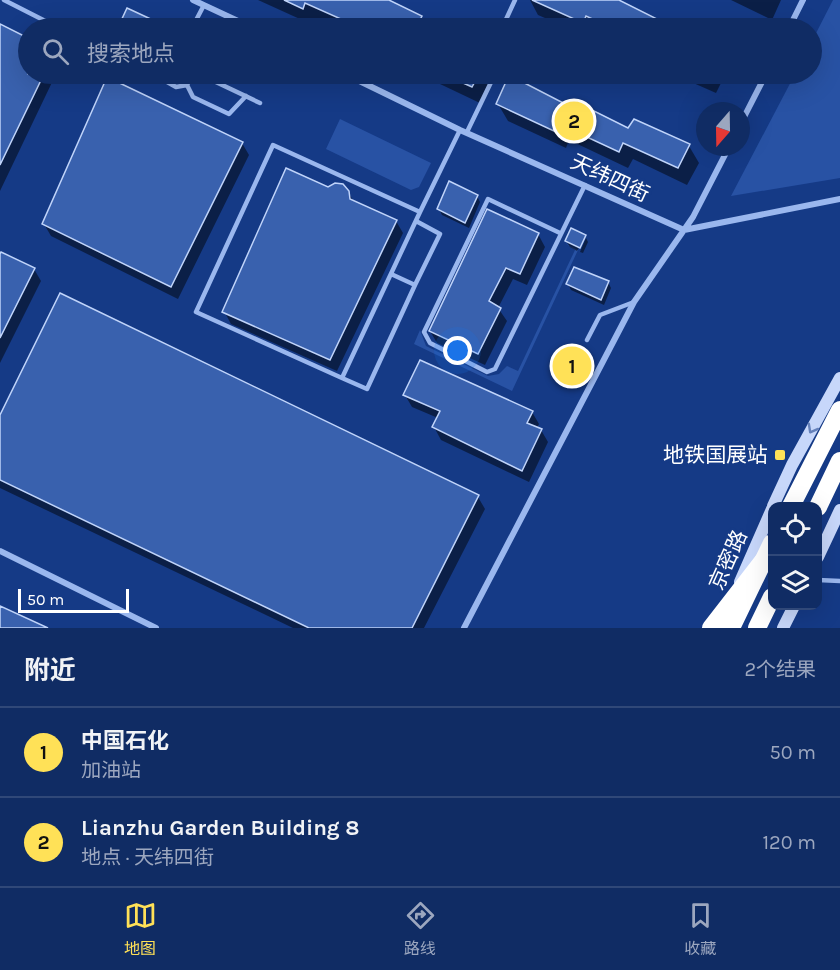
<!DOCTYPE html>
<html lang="zh">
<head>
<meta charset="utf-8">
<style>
  :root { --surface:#102c64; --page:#19346a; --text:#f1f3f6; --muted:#9ca7bf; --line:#304878; --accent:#ffe157 }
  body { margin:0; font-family:Karla,"Noto Sans SC",sans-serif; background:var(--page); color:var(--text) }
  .controls { position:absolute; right:18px; bottom:18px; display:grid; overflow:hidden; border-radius:12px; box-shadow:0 6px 24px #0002 }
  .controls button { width:54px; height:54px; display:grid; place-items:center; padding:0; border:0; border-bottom:2px solid var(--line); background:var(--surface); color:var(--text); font:30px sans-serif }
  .compass { position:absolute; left:696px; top:102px; width:54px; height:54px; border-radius:50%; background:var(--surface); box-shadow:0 6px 24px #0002; rotate:200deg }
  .scale { position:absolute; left:18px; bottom:15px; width:111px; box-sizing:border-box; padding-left:6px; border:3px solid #fff; border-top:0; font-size:16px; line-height:21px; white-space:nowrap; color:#fff; -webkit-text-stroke:4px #153a86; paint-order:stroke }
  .you { position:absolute; left:458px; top:351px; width:21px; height:21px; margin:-15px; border:4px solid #fff; border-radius:50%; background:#1a73e8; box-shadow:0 0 0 9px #1a73e833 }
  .badge { display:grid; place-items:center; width:39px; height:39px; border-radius:50%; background:var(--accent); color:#111; font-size:20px; font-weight:700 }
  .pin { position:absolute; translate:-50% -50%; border:3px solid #fff; box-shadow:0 2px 6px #0006 }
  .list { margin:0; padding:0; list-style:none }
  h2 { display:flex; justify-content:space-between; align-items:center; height:78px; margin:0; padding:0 24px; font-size:26px }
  h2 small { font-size:20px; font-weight:400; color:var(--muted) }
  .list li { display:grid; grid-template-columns:39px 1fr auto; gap:18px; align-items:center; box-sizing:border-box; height:90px; padding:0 24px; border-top:2px solid var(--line) }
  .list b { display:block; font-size:22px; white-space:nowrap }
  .list p { margin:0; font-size:20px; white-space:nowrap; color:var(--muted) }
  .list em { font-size:20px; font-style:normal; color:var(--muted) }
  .icon { flex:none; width:33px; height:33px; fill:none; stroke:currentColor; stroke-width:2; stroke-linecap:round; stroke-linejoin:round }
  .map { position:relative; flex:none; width:840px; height:628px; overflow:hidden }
  .search { position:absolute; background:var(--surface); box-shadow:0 6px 24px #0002; left:18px; right:18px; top:18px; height:66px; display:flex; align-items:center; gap:15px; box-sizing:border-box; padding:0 21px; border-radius:33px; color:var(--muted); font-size:22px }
  .sheet { height:258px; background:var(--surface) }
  nav { display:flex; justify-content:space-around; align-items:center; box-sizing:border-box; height:84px; border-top:2px solid var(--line); background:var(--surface); font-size:16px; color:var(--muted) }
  nav a { display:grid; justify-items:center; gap:3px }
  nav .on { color:var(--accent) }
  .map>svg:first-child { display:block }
  .green { fill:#2852a4 }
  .shadow { fill:#0007 }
  .building { fill:#3961ae; stroke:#c0d4fa; stroke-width:1.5 }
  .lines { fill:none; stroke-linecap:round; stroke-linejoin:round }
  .lane { stroke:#9ab7ee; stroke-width:4.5 }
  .street { stroke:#9ab7ee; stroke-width:6 }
  .secondary { stroke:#c7d7fa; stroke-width:12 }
  .highway { stroke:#fff; stroke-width:18 }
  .highway-bridge { stroke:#fff; stroke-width:18 }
  .oneway { stroke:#6581ba }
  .poi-dot { fill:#ffe157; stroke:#153a86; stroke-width:2 }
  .labels { text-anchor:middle; stroke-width:6; stroke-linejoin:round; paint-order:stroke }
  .street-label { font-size:21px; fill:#fff; stroke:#153a86 }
  .poi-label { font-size:21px; fill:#fff; stroke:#153a86; text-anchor:end }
</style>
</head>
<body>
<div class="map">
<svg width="840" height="628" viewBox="0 0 840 628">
  <rect width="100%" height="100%" fill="#153a86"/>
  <path class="green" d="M 833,0 L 840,0 L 840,178 L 731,196 L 795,74 L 812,74 L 812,41 Z
    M 340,119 L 431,163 L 419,187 L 411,190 L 326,149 Z
    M 565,243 L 578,250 L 512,391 L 414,344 L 420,330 L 426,346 L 488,376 L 499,374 L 507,366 L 518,371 L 575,250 Z"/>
  <path class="shadow" d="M 258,0 L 385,0 L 421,17 L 427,28 L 334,28 L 315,20 L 313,25 Z
    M 530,0 L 616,0 L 656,20 L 661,28 L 568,28 L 538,15 Z
    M 731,0 L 781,0 L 772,20 Z
    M 128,10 L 166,28 L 129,28 L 122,21 Z
    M 0,26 L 28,40 L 28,74 L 56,74 L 0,191 Z
    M 419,74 L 495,74 L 482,104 Z
    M 673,74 L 722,74 L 724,77 L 716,93 Z
    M 498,104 L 569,108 L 629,130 L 689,146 L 699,163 L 687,185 L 633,159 L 628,168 L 569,140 L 566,148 L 508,121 Z
    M 242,143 L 249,155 L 178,299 L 51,236 L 44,224 Z
    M 328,189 L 348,192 L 354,202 L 396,221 L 403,233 L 337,371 L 231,324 L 224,311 Z
    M 477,196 L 480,202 L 469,228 L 442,215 L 439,209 Z
    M 538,234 L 545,247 L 527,285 L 513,279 L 498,308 L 507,321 L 485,365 L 437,343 L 430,331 Z
    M 585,236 L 577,251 L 570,247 L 566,241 Z
    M 586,238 L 588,242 L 583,253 L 580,252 Z
    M 0,258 L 34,269 L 41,281 L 0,363 Z
    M 608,282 L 611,288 L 604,305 L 571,290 L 568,284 Z
    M 405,395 L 532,412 L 539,424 L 537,428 L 541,430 L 548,442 L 529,482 L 441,440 L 434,427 L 438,418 L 412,407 Z
    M 0,419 L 478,497 L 485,509 L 424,628 L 293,628 L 0,488 Z"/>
  <path class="building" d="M 284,0 L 389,0 L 422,16 L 418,24 L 428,28 L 361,28 L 305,3 L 303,9 Z
    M 532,0 L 619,0 L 657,19 L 653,27 L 656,28 L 612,28 L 586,16 L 583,23 Z
    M 127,8 L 170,28 L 136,28 L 121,21 Z
    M 0,24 L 28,38 L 28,74 L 44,74 L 0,165 Z
    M 443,74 L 479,74 L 472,87 Z
    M 509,75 L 569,106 L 572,100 L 628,128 L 634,119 L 690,144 L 678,168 L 623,143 L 619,152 L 559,124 L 556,132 L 496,104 Z
    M 107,77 L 243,142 L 171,287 L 42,224 Z
    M 286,168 L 328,187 L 335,183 L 343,184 L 349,191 L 350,199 L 397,220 L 330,360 L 222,312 Z
    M 449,181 L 478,195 L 465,223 L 437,209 Z
    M 487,209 L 539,233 L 520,274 L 506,268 L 489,301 L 501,308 L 478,354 L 429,331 Z
    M 571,228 L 586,235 L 580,248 L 565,241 Z
    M 1,252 L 35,268 L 0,338 L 0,254 Z
    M 574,267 L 609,281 L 601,300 L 566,284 Z
    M 60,293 L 479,495 L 412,628 L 309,628 L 0,480 L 0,415 Z
    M 420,360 L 533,411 L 527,423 L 542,429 L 522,471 L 432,427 L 440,411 L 403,395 Z
    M 0,606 L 48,628 L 0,628 Z"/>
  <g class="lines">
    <path class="lane" d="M 4,0 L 59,28
      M 192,28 L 204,5
      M 502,28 L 515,0
      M 153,74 L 176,87 L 187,85 L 193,74
      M 199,74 L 260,103
      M 187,85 L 193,97 L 229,114 L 246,96
      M 467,132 L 495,74
      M 420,212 L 342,378 L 196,312 L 273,145 L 420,212 L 460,130
      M 560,233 L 488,199 L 424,332 L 430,343 L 487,372 L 495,369 L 585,185
      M 391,274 L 415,285 L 440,234 L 416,221
      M 587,340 L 600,315 L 634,302
      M 342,378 L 367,389 L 415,285
      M 818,580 L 840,581"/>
    <path class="street" d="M 193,0 L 253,28
      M 789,28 L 803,0
      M 345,74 L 460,130 L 684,230 L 840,199
      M 741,123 L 766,74
      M 0,551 L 156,628
      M 464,628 L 634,302 L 693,217 L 729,147"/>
    <path class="secondary" d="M 773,506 L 792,465 L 840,378
      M 818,557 L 840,510
      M 740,582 L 772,509
      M 783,628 L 794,606"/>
    <path class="highway" d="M 791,506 L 840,410
      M 818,507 L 840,461
      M 731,628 L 772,543
      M 757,628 L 772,597"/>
    <path class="highway-bridge" d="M 711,628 L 763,561"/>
  </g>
  <defs><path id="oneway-chevron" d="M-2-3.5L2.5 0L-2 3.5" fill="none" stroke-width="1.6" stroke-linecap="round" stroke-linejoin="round" transform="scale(1.5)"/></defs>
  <use class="oneway" href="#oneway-chevron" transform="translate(812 429) rotate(119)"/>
  <rect class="poi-dot" x="774" y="449" width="12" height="12" rx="3"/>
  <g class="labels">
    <g class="street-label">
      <text transform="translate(610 178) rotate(25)" y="7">天纬四街</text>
      <text transform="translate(728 560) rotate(-66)" y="7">京密路</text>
    </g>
    <g class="poi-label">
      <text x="768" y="462">地铁国展站</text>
    </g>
  </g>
</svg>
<div class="controls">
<button><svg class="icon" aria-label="locate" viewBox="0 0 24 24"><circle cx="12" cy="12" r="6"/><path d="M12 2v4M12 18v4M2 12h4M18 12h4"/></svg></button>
<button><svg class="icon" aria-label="layers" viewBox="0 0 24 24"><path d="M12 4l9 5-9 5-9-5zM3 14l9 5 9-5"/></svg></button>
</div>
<svg class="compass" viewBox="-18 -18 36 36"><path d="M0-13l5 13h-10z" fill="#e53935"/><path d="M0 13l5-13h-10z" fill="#9ca7bf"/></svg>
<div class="scale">50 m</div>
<div class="you"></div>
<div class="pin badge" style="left:572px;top:366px">1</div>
<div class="pin badge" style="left:574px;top:121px">2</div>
<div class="search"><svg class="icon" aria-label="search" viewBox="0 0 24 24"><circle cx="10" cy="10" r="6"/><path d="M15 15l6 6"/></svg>搜索地点</div>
</div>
<section class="sheet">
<h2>附近<small>2个结果</small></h2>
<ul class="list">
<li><span class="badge">1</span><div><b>中国石化</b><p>加油站</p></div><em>50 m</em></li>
<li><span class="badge">2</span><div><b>Lianzhu Garden Building 8</b><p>地点 · 天纬四街</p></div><em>120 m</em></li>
</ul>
</section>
<nav>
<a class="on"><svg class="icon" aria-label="map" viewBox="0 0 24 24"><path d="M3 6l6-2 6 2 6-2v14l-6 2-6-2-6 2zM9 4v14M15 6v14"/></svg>地图</a>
<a><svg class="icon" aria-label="directions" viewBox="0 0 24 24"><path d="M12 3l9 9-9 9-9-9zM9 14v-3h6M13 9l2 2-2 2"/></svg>路线</a>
<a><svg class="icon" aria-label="saved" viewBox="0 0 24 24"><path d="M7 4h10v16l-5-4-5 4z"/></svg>收藏</a>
</nav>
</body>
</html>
